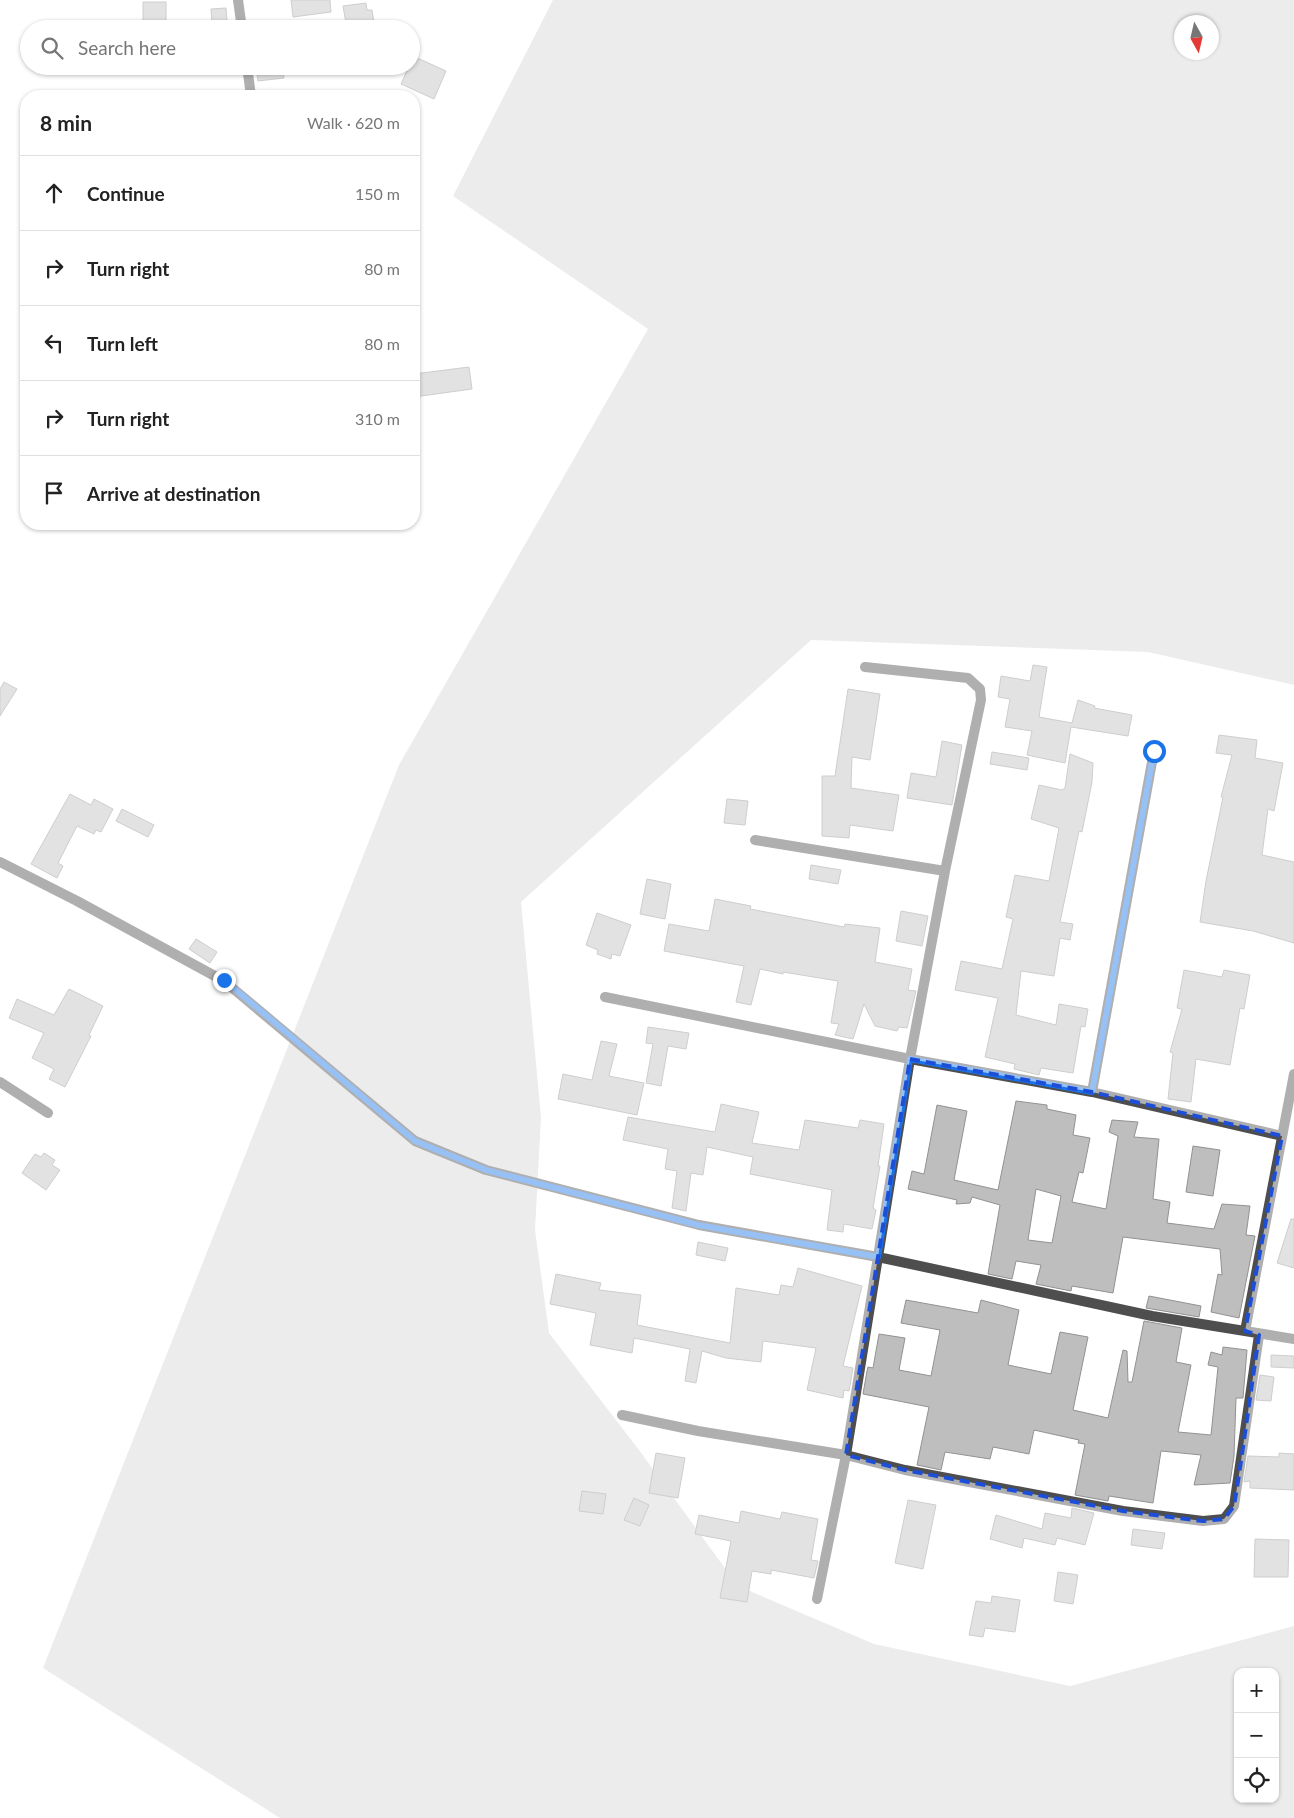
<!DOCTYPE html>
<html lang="en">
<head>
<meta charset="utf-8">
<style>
  :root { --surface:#fff; --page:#f6f6f6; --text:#222; --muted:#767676; --line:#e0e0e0 }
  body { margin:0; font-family:Lato,sans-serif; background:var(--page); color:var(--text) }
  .controls { position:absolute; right:15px; bottom:15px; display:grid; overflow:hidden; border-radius:10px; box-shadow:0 1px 4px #0004 }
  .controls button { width:45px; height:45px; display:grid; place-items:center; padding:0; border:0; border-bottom:1px solid var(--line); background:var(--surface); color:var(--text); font:25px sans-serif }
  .compass { position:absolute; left:1174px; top:15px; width:45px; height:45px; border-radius:50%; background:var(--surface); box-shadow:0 1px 4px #0004; rotate:172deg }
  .stop { position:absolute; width:15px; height:15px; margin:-11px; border:4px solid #1a73e8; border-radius:50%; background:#fff }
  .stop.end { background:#1a73e8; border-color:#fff; box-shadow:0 1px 5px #0008 }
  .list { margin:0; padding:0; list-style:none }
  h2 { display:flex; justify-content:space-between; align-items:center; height:65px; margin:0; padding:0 20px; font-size:21px }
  h2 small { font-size:16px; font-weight:400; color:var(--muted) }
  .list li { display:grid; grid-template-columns:32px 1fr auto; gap:15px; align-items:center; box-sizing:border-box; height:75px; padding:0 20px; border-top:1px solid var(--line) }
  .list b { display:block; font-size:19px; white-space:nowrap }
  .list em { font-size:16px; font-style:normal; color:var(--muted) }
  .icon { flex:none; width:28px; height:28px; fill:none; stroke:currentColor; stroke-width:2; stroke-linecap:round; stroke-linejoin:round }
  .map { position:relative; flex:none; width:1294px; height:1818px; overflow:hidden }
  .search { position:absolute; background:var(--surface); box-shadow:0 1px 4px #0004; left:20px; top:20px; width:400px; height:55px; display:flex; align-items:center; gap:12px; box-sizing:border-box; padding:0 18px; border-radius:28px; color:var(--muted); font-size:19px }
  .panel { position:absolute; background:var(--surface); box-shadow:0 1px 4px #0004; left:20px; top:90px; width:400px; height:440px; border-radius:20px }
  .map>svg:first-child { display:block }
  .green { fill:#d5d5d5; fill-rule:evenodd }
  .building { fill:#bebebe; stroke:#929292; fill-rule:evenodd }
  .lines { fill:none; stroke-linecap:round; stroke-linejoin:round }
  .street { stroke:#4e4e4e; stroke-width:10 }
  .route { stroke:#1a73e8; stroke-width:6 }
  .marked { fill:none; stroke:#1d4ed8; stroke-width:4; stroke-dasharray:10 6; stroke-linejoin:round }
</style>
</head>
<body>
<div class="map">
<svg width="1294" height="1818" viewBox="0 0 1294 1818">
  <rect width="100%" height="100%" fill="#fff"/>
  <path class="green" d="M 553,0 L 1294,0 L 1294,685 L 1148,652 L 811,640 L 521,902 L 541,1117 L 535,1230 L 549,1333 L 639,1450 L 738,1586 L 874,1644 L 1070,1686 L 1294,1626 L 1294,1818 L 280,1818 L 43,1668 L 399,765 L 648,329 L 453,196 ZM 1182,22 L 1212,22 L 1212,52 L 1182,52 ZM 1238,1672 L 1275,1672 L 1275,1799 L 1238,1799 Z"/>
  <path class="building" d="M 291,0 L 330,0 L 331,12 L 293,17 Z
    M 143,2 L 166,2 L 166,21 L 143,21 Z
    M 366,3 L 367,10 L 372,10 L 375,29 L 347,29 L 343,6 Z
    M 226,8 L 227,21 L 212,22 L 211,9 Z
    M 413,56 L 446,71 L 434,99 L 401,84 L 409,66 L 411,66 Z
    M 256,66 L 282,66 L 284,78 L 258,81 Z
    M 469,367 L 472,389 L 414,397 L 414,374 Z
    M 1033,665 L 1047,667 L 1039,717 L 1072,723 L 1078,700 L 1095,706 L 1094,708 L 1132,715 L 1128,736 L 1071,727 L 1065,763 L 1027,755 L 1032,731 L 1005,727 L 1010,699 L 998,697 L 1001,676 L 1030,681 Z
    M 4,682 L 17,689 L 0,716 L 0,689 Z
    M 848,689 L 880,694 L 870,760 L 852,757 L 851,788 L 899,795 L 893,831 L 850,825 L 849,838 L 822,836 L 822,776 L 835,776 Z
    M 1219,735 L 1257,740 L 1255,758 L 1283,763 L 1274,811 L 1268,809 L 1262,855 L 1294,862 L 1294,943 L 1253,931 L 1200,922 L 1206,881 L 1223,797 L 1221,797 L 1232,755 L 1216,753 Z
    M 942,741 L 962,745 L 952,805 L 907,798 L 911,773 L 936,777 Z
    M 992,752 L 1029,758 L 1027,770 L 990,764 Z
    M 1070,754 L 1093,763 L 1092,782 L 1082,832 L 1079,831 L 1060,922 L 1073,924 L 1070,940 L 1060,938 L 1054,976 L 1021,971 L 1016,1015 L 1056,1025 L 1059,1004 L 1088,1009 L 1085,1027 L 1081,1026 L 1073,1073 L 1041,1068 L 1039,1075 L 1014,1069 L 1015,1064 L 985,1057 L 998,998 L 955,990 L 961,961 L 1002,969 L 1013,919 L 1006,917 L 1015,875 L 1049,881 L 1059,828 L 1031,819 L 1039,785 L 1062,790 L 1065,788 Z
    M 70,794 L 91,805 L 94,799 L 113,809 L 101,832 L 96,830 L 94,834 L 77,826 L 58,863 L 63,866 L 57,878 L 31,864 Z
    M 727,799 L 748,801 L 745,825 L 724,823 Z
    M 122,809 L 154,825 L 148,837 L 116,821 Z
    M 811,865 L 841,870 L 838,884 L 809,879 Z
    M 647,879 L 671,884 L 665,919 L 640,914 Z
    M 715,899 L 751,906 L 750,909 L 844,927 L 845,924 L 880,928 L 875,962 L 912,969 L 908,990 L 916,991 L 907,1028 L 899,1027 L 897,1031 L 875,1026 L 864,1004 L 853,1039 L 835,1035 L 839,1024 L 831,1023 L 838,981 L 783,972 L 783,974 L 760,969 L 751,1005 L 736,1002 L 744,966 L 664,951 L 669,924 L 709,931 Z
    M 901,911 L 928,916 L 922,946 L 896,941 Z
    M 597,913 L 631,925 L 620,956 L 612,954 L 611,959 L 597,954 L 598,950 L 586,945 Z
    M 196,939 L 217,952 L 210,963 L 189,949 Z
    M 1184,970 L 1222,977 L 1224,970 L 1250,975 L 1244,1009 L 1240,1008 L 1230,1065 L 1196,1059 L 1191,1102 L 1168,1099 L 1173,1053 L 1170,1052 L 1182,1009 L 1177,1008 Z
    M 69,989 L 103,1006 L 89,1035 L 91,1036 L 65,1087 L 49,1079 L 54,1069 L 32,1058 L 44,1033 L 9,1018 L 17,999 L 54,1015 Z
    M 648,1027 L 689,1033 L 686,1049 L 668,1046 L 661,1086 L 646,1083 L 653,1044 L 646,1043 Z
    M 601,1041 L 617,1044 L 609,1076 L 644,1083 L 637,1115 L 558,1099 L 563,1074 L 592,1080 Z
    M 1016,1101 L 1047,1105 L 1047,1109 L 1076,1115 L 1073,1135 L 1090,1138 L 1083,1173 L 1079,1172 L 1072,1202 L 1106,1209 L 1118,1136 L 1109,1132 L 1112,1120 L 1138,1122 L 1134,1137 L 1159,1139 L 1153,1199 L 1170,1202 L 1167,1223 L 1214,1229 L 1222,1204 L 1250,1206 L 1246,1235 L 1255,1236 L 1239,1318 L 1211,1312 L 1218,1274 L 1222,1275 L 1220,1249 L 1123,1237 L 1113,1293 L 1072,1286 L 1071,1291 L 1036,1284 L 1041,1265 L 1016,1261 L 1012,1279 L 988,1274 L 1000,1205 L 972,1197 L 970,1203 L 956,1204 L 957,1200 L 908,1189 L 912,1171 L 924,1174 L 937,1105 L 967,1111 L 954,1180 L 998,1190 ZM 1036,1189 L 1061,1196 L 1052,1243 L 1028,1240 Z
    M 721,1104 L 759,1112 L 752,1143 L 799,1150 L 805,1120 L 858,1128 L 860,1120 L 884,1124 L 878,1166 L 880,1166 L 873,1208 L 876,1210 L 872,1229 L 844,1224 L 843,1232 L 827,1230 L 832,1190 L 750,1174 L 753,1157 L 707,1147 L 703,1175 L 691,1173 L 686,1211 L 672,1208 L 677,1171 L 665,1169 L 668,1149 L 623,1140 L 628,1117 L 715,1132 Z
    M 1193,1146 L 1220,1150 L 1213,1196 L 1186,1192 Z
    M 44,1153 L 55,1160 L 52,1165 L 60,1170 L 46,1190 L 22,1173 L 35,1154 L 41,1157 Z
    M 1291,1219 L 1294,1219 L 1294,1268 L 1277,1263 Z
    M 698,1242 L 728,1248 L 725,1261 L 696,1255 Z
    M 798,1268 L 862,1286 L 843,1366 L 853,1368 L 849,1391 L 844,1390 L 843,1398 L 807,1390 L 816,1348 L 763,1341 L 761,1362 L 726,1358 L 702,1351 L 696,1383 L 685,1381 L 690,1349 L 634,1338 L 632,1353 L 590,1345 L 596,1313 L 550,1304 L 556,1274 L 601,1283 L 599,1290 L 641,1295 L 637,1325 L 730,1343 L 736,1288 L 779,1295 L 781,1285 L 793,1287 Z
    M 1149,1296 L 1201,1306 L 1199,1317 L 1146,1308 Z
    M 906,1300 L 978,1313 L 981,1300 L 1019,1310 L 1008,1365 L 1051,1374 L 1060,1332 L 1088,1337 L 1073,1410 L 1108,1418 L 1123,1350 L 1127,1351 L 1128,1382 L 1132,1382 L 1144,1321 L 1182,1328 L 1176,1362 L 1191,1365 L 1178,1432 L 1211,1435 L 1218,1367 L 1208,1365 L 1211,1352 L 1222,1355 L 1223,1347 L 1247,1350 L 1243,1398 L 1236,1398 L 1234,1456 L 1230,1483 L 1194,1485 L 1201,1455 L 1161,1451 L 1153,1503 L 1109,1496 L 1108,1501 L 1075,1495 L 1085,1444 L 1078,1443 L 1079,1440 L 1034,1430 L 1029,1454 L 993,1447 L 990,1459 L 945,1452 L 941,1470 L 917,1465 L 929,1407 L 863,1394 L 867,1371 L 868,1367 L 873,1368 L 879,1334 L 905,1338 L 899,1370 L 931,1376 L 940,1330 L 901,1323 Z
    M 1271,1355 L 1294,1356 L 1294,1368 L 1271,1367 Z
    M 1260,1375 L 1274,1377 L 1271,1401 L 1256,1400 Z
    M 656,1453 L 685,1458 L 678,1498 L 649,1493 Z
    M 1279,1453 L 1294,1454 L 1294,1490 L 1250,1488 L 1250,1481 L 1244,1482 L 1248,1456 L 1279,1457 Z
    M 582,1491 L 606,1494 L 603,1514 L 579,1511 Z
    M 634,1498 L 649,1505 L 640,1526 L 624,1520 Z
    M 908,1500 L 936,1505 L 923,1569 L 895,1563 Z
    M 1072,1508 L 1094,1513 L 1085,1545 L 1057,1538 L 1055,1545 L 1024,1538 L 1022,1548 L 990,1539 L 996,1515 L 1042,1529 L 1045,1513 L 1071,1518 Z
    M 741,1511 L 780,1519 L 782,1512 L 818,1519 L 811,1560 L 818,1561 L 814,1578 L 771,1570 L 771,1574 L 752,1571 L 747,1602 L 720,1598 L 731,1541 L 695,1534 L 699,1515 L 739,1523 Z
    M 1133,1529 L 1165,1533 L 1162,1549 L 1131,1545 Z
    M 1255,1539 L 1289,1540 L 1288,1577 L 1254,1577 Z
    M 1058,1572 L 1078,1575 L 1073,1604 L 1054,1601 Z
    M 992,1596 L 1020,1600 L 1015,1632 L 985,1628 L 983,1637 L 969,1635 L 976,1601 L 991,1603 Z"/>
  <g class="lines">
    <path class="street" d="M 238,0 L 242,29
      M 247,66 L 251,96
      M 755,840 L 945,871
      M 0,862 L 77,901 L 224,981 L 415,1141 L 486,1170 L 699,1225 L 878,1257 L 1152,1316 L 1294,1339
      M 605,997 L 910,1059 L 1092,1092 L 1282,1136
      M 0,1082 L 48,1113
      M 1092,1092 L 1154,751
      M 1245,1331 L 1294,1074
      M 622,1415 L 698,1431 L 846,1455 L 905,1470 L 1123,1511 L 1203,1521 L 1224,1519 L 1234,1506 L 1259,1335
      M 817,1599 L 846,1455 L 910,1059 L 945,871 L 981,700 L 980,689 L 968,678 L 865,667"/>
  </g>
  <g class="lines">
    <path class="route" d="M 224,980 L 415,1141 L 486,1170 L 698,1225 L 878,1257 L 910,1059 L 1092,1092 L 1154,751"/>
  </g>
  <path d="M0 0H1294V1818H0ZM 910,1059 L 1092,1092 L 1282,1136 L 1245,1331 L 1259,1335 L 1239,1475 L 1234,1506 L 1224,1519 L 1203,1521 L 1123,1511 L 905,1470 L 846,1455 Z" fill="#fff" fill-opacity=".55" fill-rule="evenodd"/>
  <path class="marked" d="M 910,1059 L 1092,1092 L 1282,1136 L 1245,1331 L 1259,1335 L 1239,1475 L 1234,1506 L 1224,1519 L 1203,1521 L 1123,1511 L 905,1470 L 846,1455 Z"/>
</svg>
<div class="controls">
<button>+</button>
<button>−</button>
<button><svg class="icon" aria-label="locate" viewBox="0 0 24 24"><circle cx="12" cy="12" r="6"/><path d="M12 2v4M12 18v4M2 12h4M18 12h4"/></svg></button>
</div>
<svg class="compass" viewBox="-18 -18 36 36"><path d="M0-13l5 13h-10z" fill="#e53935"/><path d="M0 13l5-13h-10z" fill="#767676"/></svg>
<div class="stop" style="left:1154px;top:751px"></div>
<div class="stop end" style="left:224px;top:980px"></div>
<div class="search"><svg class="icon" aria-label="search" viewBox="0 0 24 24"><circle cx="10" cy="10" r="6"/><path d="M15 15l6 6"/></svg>Search here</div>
<section class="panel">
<h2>8 min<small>Walk · 620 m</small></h2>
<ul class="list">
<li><svg class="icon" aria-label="ahead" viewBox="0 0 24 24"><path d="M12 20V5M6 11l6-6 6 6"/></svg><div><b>Continue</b></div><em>150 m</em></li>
<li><svg class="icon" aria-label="right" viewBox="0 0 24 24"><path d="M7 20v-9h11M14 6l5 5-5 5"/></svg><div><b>Turn right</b></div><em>80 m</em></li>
<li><svg class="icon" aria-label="left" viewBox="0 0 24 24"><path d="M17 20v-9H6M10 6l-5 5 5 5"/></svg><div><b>Turn left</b></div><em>80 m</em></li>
<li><svg class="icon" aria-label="right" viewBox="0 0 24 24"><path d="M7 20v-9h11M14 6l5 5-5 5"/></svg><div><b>Turn right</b></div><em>310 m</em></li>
<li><svg class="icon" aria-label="arrive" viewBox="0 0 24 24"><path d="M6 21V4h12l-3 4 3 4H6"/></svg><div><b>Arrive at destination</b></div></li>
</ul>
</section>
</div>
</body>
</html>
